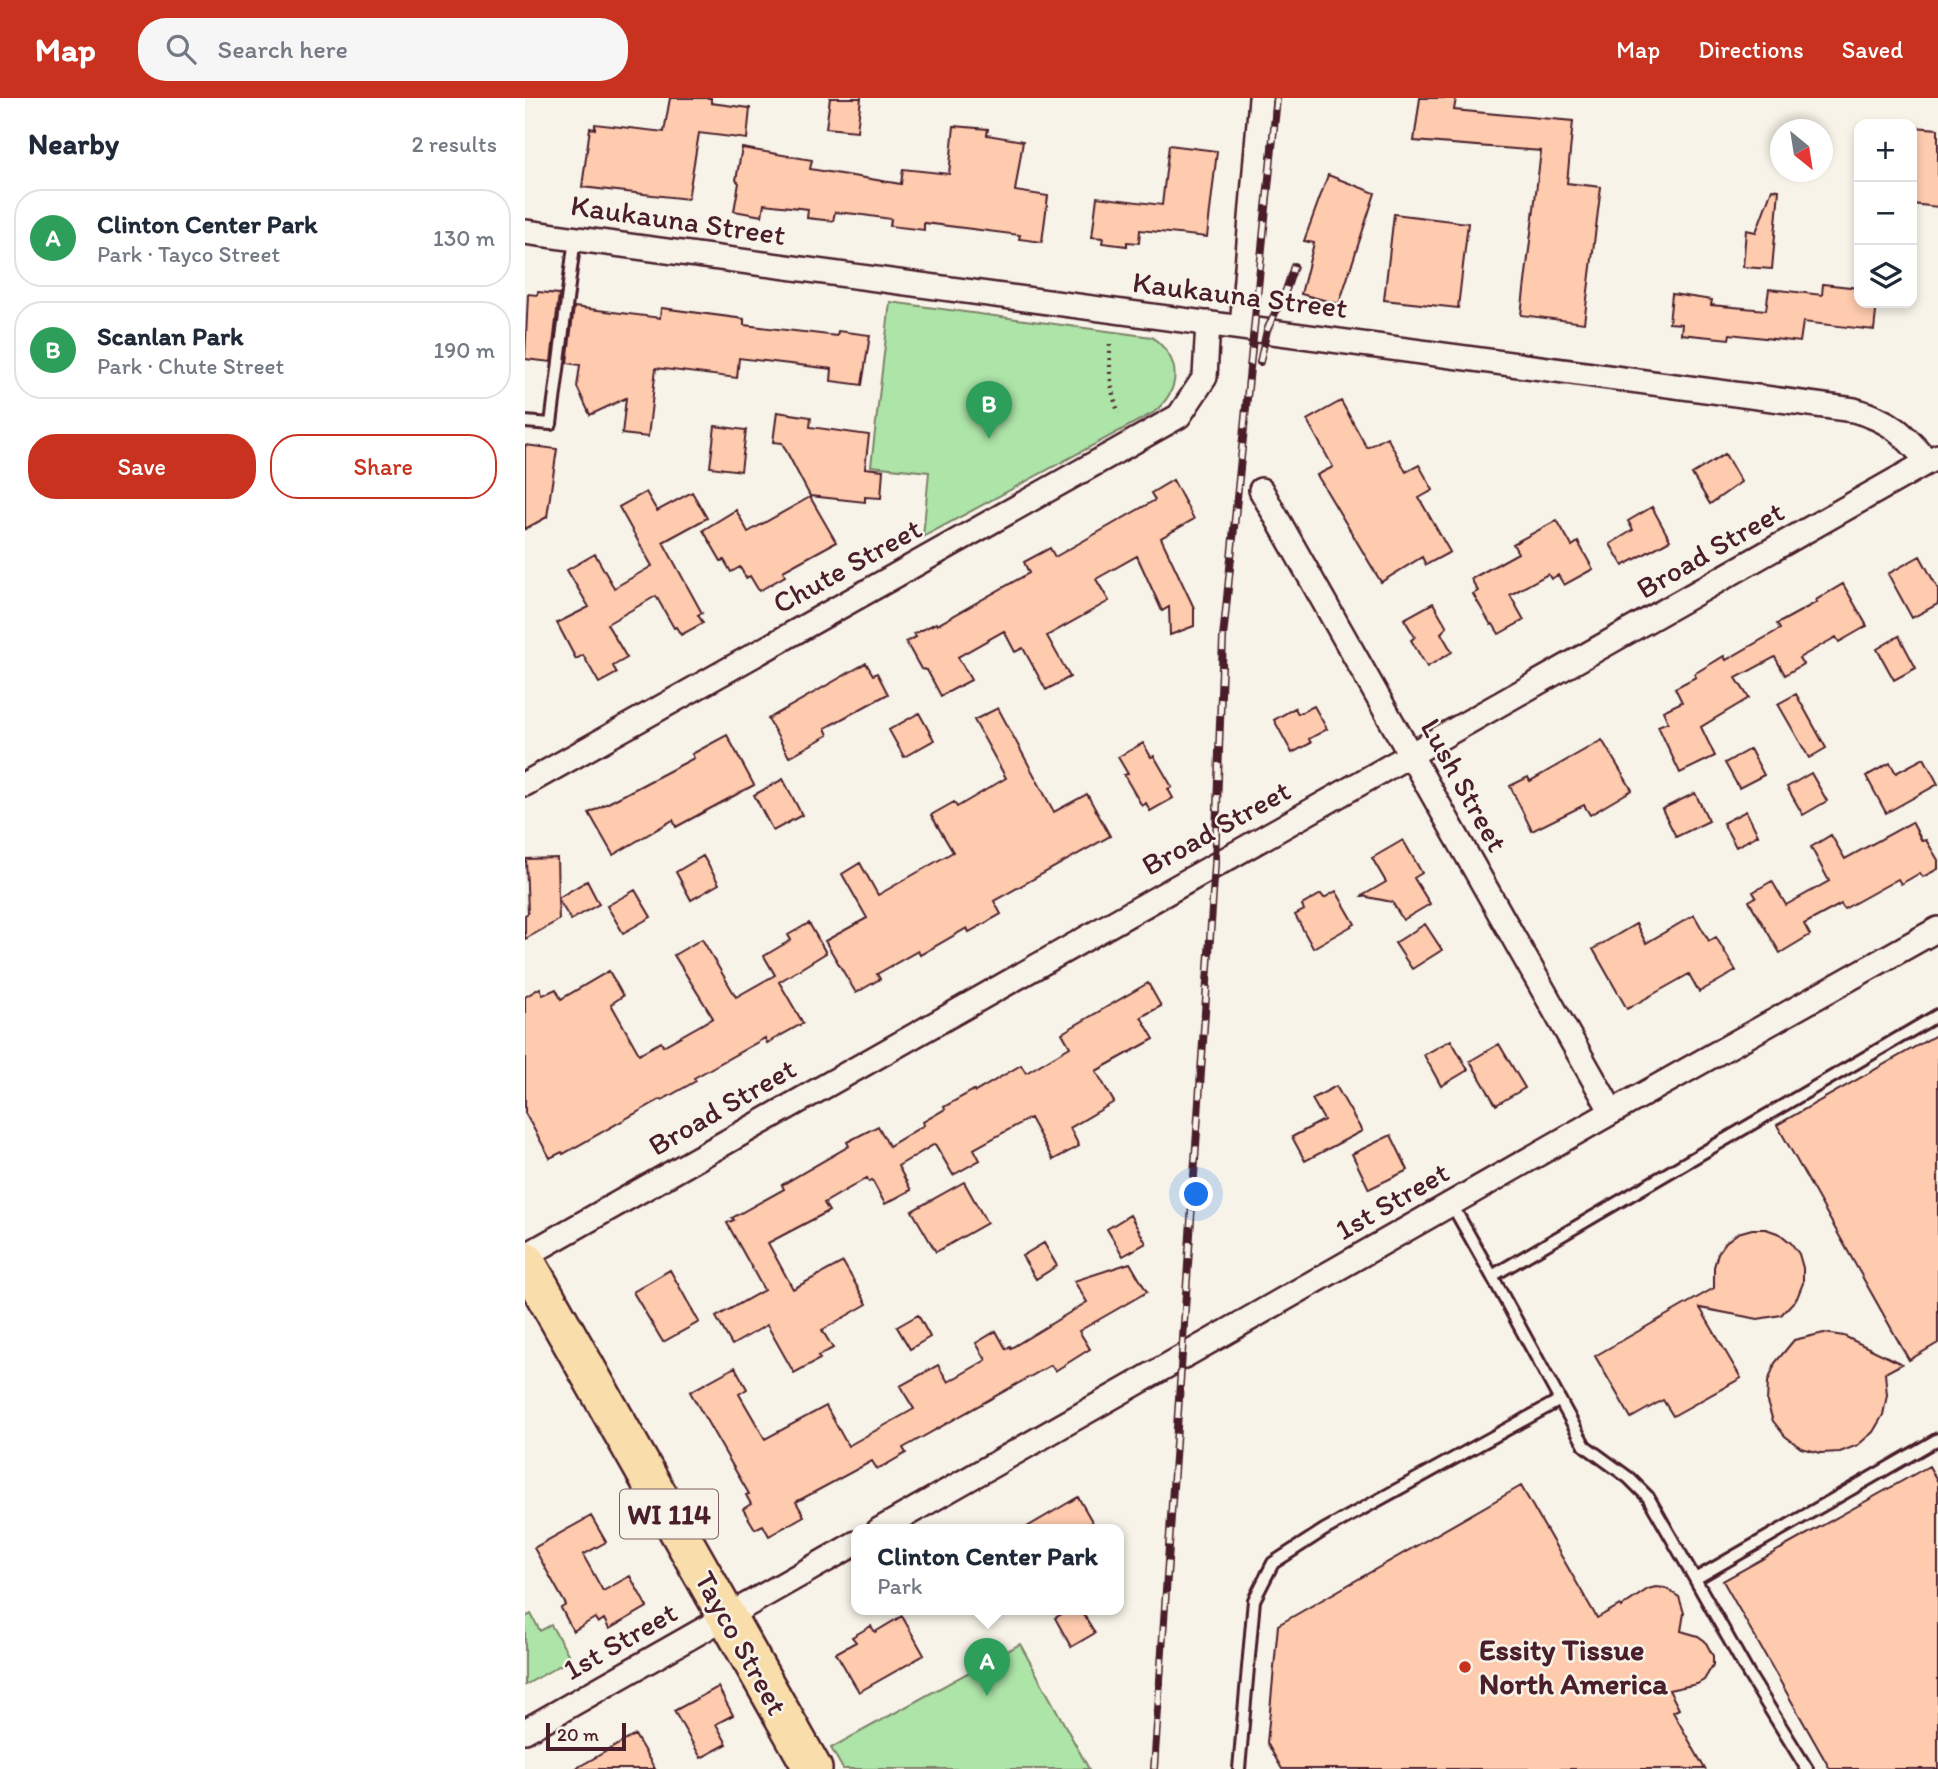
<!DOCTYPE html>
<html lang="en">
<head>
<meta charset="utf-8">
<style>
  :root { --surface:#fff; --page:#f6f6f7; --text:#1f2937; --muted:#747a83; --line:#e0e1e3; --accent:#c8321e }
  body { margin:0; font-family:Itim,sans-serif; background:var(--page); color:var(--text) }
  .controls { position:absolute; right:21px; top:21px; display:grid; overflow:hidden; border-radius:14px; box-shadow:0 4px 10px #0003 }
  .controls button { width:63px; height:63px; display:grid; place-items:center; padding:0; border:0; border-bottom:2px solid var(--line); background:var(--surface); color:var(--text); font:35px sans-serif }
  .compass { position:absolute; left:1245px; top:21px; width:63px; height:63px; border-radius:50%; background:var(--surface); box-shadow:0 4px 10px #0003; rotate:150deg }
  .scale { position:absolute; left:21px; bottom:18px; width:80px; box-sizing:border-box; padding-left:7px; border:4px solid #4a1f2b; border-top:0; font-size:19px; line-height:24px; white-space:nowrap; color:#4a1f2b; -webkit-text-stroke:5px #f7f3e8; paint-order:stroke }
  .you { position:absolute; left:672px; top:1097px; width:24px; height:24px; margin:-18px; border:5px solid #fff; border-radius:50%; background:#1a73e8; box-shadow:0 0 0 10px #1a73e833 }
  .badge { display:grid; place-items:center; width:46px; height:46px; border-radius:50%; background:var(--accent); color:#fff; font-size:23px; font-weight:700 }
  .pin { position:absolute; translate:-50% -58px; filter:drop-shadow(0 2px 4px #0008) }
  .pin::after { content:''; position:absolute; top:37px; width:24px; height:21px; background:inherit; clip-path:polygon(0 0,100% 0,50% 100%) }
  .popup { position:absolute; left:326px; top:1426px; width:273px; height:91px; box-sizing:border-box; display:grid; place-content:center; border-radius:14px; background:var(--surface); filter:drop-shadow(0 2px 5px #0005); font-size:23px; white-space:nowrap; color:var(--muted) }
  .popup b { font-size:26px; color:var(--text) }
  .popup::after { content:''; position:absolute; left:50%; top:100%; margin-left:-14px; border:14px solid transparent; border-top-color:var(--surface) }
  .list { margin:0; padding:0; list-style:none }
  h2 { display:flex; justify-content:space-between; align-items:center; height:91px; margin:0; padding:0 28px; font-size:30px }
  h2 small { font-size:23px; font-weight:400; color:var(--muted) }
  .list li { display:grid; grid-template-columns:46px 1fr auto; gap:21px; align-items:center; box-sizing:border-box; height:98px; margin:0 14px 14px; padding:0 14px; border:2px solid var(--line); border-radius:28px }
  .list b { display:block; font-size:26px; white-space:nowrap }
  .list p { margin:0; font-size:23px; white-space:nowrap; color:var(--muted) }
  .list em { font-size:23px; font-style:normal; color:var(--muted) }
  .actions { display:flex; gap:14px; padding:21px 28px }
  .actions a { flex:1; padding:16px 0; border:2px solid var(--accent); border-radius:28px; text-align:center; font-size:24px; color:var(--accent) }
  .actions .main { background:var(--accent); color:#fff }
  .icon { flex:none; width:38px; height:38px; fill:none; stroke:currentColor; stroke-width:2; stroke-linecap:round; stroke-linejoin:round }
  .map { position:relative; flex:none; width:1413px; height:1671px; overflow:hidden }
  header { display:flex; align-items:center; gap:42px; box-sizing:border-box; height:98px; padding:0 35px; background:var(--accent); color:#fff }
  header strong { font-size:33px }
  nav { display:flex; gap:38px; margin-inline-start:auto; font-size:24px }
  .search { width:490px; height:63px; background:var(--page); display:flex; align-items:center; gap:18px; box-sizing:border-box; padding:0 24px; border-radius:28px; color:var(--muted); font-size:26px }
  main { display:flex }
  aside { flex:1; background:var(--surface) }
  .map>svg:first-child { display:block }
  .green { fill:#ade4a7; stroke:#7c8269; stroke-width:2 }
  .building { fill:#fecbae; stroke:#4a1f2b; stroke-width:2 }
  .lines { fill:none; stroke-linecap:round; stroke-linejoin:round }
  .lane-casing { stroke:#4a1f2b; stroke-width:16 }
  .street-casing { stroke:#4a1f2b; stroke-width:28 }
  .primary-casing { stroke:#4a1f2b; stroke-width:42 }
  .path { stroke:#4a1f2b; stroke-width:4.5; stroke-dasharray:2 5; stroke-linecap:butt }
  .lane { stroke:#f7f3e8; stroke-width:10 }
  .street { stroke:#f7f3e8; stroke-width:23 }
  .primary { stroke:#f9deab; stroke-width:37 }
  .rail-casing { stroke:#4a1f2b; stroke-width:8 }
  .rail { stroke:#f7f3e8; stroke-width:5; stroke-dasharray:16; stroke-linecap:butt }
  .poi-dot { fill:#c8321e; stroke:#f7f3e8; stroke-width:2.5 }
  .labels { text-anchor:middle; stroke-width:5; stroke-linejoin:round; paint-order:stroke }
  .shield { fill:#f7f3e8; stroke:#7e5f64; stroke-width:2 }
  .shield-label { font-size:28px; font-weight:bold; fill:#4a1f2b }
  .street-label { font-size:30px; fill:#4a1f2b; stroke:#f7f3e8 }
  .poi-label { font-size:30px; font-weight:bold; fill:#4a1f2b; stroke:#f7f3e8; text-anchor:start }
</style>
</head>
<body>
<header>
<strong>Map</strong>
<div class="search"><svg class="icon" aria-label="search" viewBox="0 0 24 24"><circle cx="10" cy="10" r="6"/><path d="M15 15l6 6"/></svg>Search here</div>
<nav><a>Map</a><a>Directions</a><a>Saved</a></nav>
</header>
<main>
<aside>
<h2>Nearby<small>2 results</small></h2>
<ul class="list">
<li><span class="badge" style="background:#2e9e5b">A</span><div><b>Clinton Center Park</b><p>Park · Tayco Street</p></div><em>130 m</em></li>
<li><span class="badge" style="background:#2e9e5b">B</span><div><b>Scanlan Park</b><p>Park · Chute Street</p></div><em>190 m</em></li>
</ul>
<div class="actions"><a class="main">Save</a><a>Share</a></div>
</aside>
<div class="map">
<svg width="1413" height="1671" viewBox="0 0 1413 1671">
  <rect width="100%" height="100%" fill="#f7f3e8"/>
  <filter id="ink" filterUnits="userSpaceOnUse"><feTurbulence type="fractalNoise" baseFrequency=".0143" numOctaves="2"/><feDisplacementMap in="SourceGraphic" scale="14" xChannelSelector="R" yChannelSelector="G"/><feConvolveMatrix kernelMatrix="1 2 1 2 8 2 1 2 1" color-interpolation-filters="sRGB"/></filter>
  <g filter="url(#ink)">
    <path class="green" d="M 365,204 L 627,239 C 657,262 657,291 628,315 L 398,439 L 404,374 L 346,368 Z
      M 6,1516 L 15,1533 L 26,1527 L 46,1561 L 0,1587 L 0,1519 Z
      M 495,1546 L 564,1671 L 318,1671 L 306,1650 Z"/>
    <path class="building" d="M 145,0 L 186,0 L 186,5 L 225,10 L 222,41 L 174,35 L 163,101 L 57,89 L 65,30 L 70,31 L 70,26 L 139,34 Z
      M 305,0 L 336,0 L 332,33 L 301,30 Z
      M 895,0 L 931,0 L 929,12 L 1048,23 L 1042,85 L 1076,89 L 1059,225 L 996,217 L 1016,53 L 889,43 Z
      M 429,28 L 463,31 L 462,37 L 498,43 L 490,93 L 523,98 L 517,144 L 494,141 L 495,137 L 399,125 L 399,132 L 365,128 L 366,121 L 331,116 L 310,114 L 308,123 L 282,120 L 283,111 L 239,106 L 237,118 L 209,113 L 214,85 L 211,82 L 217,50 L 287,62 L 285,71 L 376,86 L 378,71 L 424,76 Z
      M 1389,29 L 1413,31 L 1413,109 L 1387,106 Z
      M 644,47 L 692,53 L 682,139 L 615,132 L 614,145 L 602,144 L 602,148 L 577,145 L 578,140 L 567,139 L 572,99 L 637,107 Z
      M 803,77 L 850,95 L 814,206 L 776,196 L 789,145 L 779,143 Z
      M 1247,91 L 1254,92 L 1247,171 L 1218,169 L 1221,132 L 1231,134 Z
      M 869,116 L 943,125 L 933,210 L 859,202 Z
      M 1298,186 L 1334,190 L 1334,205 L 1352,205 L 1349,232 L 1278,224 L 1275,244 L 1205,236 L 1204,241 L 1156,236 L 1157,226 L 1144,225 L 1147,196 L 1187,202 L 1186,207 L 1241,212 L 1244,191 L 1297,197 Z
      M 13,194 L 34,196 L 26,264 L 0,261 L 3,196 L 12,197 Z
      M 49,209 L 135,220 L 136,210 L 219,221 L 219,227 L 312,238 L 313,233 L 345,237 L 337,287 L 306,283 L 307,271 L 214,260 L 212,280 L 131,270 L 123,339 L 97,336 L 101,300 L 65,317 L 52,289 L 55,267 L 42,265 Z
      M 816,303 L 842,350 L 862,339 L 881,374 L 894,367 L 908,392 L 894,400 L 925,454 L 901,467 L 897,459 L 856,484 L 792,377 L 808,369 L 782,322 Z
      M 252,314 L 286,319 L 285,329 L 344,337 L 340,370 L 358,372 L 356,400 L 340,399 L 340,404 L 285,398 L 257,345 L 248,344 Z
      M 190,328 L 221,332 L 216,373 L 185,369 Z
      M 0,347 L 32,351 L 22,419 L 0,431 Z
      M 1200,356 L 1216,384 L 1185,406 L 1167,376 Z
      M 648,382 L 669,421 L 636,440 L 669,510 L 669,528 L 645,537 L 644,509 L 637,513 L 612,458 L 571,481 L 584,503 L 522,538 L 545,579 L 521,592 L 498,550 L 490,554 L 479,533 L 433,559 L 446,582 L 416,598 L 402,572 L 396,571 L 381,544 L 391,539 L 389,536 L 411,525 L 412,527 L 504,475 L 499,464 L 525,450 L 530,459 L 630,402 L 626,395 Z
      M 121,394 L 132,413 L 167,394 L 182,420 L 138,444 L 177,515 L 173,517 L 178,525 L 156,537 L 151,529 L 149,530 L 131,498 L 82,526 L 102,560 L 88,568 L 92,575 L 74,585 L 58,557 L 51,561 L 32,525 L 64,509 L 42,472 L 70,456 L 89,490 L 127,468 L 94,409 Z
      M 285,399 L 311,444 L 258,473 L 260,478 L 234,493 L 225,478 L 221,480 L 215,469 L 206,474 L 199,462 L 196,463 L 178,432 L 211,412 L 223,434 Z
      M 1127,409 L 1145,442 L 1098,468 L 1085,446 L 1108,432 L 1103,423 Z
      M 1032,422 L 1047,448 L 1053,444 L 1068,471 L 1039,487 L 1033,477 L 1026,481 L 1023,476 L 985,497 L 999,522 L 974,536 L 968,526 L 966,527 L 948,496 L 953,493 L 946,481 L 993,455 L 988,446 Z
      M 1395,458 L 1413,491 L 1413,506 L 1387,520 L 1363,476 Z
      M 1318,486 L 1342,528 L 1314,544 L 1311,539 L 1274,560 L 1278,566 L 1260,577 L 1250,559 L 1211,580 L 1224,600 L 1176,629 L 1190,658 L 1155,675 L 1133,628 L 1143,624 L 1138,613 L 1157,604 L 1150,590 L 1171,579 L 1169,576 L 1199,558 L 1201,562 L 1255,531 L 1252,526 L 1292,504 L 1291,502 Z
      M 908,505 L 922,529 L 916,535 L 927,554 L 902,569 L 886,542 L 890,539 L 879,521 Z
      M 1374,538 L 1391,570 L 1369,582 L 1352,551 Z
      M 341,565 L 348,577 L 352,575 L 363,596 L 300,630 L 303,637 L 264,659 L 243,621 Z
      M 1271,596 L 1301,650 L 1284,660 L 1253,606 Z
      M 789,608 L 802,631 L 784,641 L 786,645 L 767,655 L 749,622 L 770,610 L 773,616 Z
      M 473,610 L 529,714 L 562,696 L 585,738 L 469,803 L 476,816 L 444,834 L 442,830 L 395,857 L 393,853 L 352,876 L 355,881 L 331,895 L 300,843 L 342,820 L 317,776 L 335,765 L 353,797 L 428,754 L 406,717 L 429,704 L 432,709 L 481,680 L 449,622 Z
      M 394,615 L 409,642 L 379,659 L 364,632 Z
      M 202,637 L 229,687 L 151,729 L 148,722 L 88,757 L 64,715 L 169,660 L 167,656 Z
      M 1077,642 L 1107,692 L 1065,717 L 1059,707 L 1007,733 L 985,688 L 1003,679 L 1005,683 Z
      M 618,645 L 626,659 L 629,658 L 647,689 L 643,691 L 648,700 L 625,713 L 621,705 L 617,708 L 599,677 L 603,676 L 593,659 Z
      M 1225,651 L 1239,677 L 1214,690 L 1200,665 Z
      M 1399,660 L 1413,686 L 1361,715 L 1341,678 L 1365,665 L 1371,675 Z
      M 1286,675 L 1302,703 L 1278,717 L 1262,689 Z
      M 258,681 L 277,717 L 248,733 L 229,697 Z
      M 1170,695 L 1184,723 L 1151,739 L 1137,711 Z
      M 1221,713 L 1233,737 L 1211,749 L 1198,725 Z
      M 1387,724 L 1397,743 L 1401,742 L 1413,762 L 1413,771 L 1398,779 L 1395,775 L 1376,786 L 1373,781 L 1319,811 L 1316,806 L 1279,826 L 1285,837 L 1255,855 L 1224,803 L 1231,799 L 1228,794 L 1247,783 L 1261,807 L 1304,783 L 1286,749 L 1306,737 L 1320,761 Z
      M 878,742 L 897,775 L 889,780 L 905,806 L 878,822 L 867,804 L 837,798 L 861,784 L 847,760 Z
      M 178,758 L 194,786 L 166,802 L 151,774 Z
      M 32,760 L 33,800 L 62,783 L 74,806 L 46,822 L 33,801 L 34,822 L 0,841 L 0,817 L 3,815 L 1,761 Z
      M 110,792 L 126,819 L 98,835 L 82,808 Z
      M 811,793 L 830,826 L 788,850 L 770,817 L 779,812 L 777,807 L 796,796 L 799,800 Z
      M 1169,817 L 1184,843 L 1191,839 L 1211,873 L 1174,894 L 1164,876 L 1102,911 L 1068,851 L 1111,826 L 1121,845 Z
      M 284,825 L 301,855 L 254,884 L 278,925 L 242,945 L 240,940 L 169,980 L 171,983 L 137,1002 L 136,1001 L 38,1056 L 37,1054 L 25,1060 L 0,1015 L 0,899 L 15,890 L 18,897 L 31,891 L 36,901 L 84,873 L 98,898 L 86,906 L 114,956 L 136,944 L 138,948 L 188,920 L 149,857 L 177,841 L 211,899 L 250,877 L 239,858 L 266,842 L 263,837 Z
      M 900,826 L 917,852 L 887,871 L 870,845 Z
      M 623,885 L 636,908 L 616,919 L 629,941 L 571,973 L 589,1004 L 545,1030 L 554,1048 L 528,1062 L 505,1020 L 449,1051 L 455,1062 L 428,1077 L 410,1046 L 373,1068 L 386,1092 L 360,1106 L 347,1082 L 344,1084 L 342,1080 L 299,1105 L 304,1113 L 243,1145 L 268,1191 L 318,1164 L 342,1206 L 297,1232 L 308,1250 L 293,1258 L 295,1261 L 269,1275 L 242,1227 L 207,1247 L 191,1219 L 239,1192 L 202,1125 L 209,1122 L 207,1120 L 259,1091 L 257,1087 L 324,1048 L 322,1044 L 353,1028 L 364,1048 L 399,1027 L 398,1024 L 420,1011 L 419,1009 L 449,992 L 450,994 L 496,967 L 501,975 L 545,949 L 537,935 Z
      M 1413,936 L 1413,1245 L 1384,1262 L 1252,1027 Z
      M 926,942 L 943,972 L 916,988 L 899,957 Z
      M 974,946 L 1000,990 L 971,1007 L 945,963 Z
      M 811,988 L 837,1033 L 780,1063 L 767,1039 L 799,1022 L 787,1001 Z
      M 866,1037 L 883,1072 L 844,1091 L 827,1056 Z
      M 439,1084 L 462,1125 L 411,1154 L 387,1113 Z
      M 605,1117 L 621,1145 L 598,1158 L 582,1131 Z
      M 1227,1131 L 1241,1131 L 1255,1136 L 1266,1145 L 1274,1156 L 1278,1170 L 1278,1185 L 1272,1200 L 1256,1217 L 1233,1221 L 1175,1210 L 1216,1280 L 1148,1318 L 1138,1302 L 1106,1320 L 1070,1258 L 1189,1190 L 1189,1169 L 1193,1155 L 1201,1144 L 1213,1135 Z
      M 519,1145 L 532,1168 L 511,1181 L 497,1158 Z
      M 605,1165 L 622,1194 L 554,1233 L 565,1251 L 530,1273 L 526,1267 L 378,1350 L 381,1355 L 362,1366 L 352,1371 L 347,1363 L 271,1404 L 279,1418 L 244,1438 L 238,1427 L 230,1431 L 218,1411 L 226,1406 L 221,1397 L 224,1396 L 165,1294 L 210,1269 L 222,1291 L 214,1296 L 240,1341 L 301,1308 L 323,1348 L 389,1311 L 375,1288 L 413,1267 L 423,1284 L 461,1262 L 451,1245 L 471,1233 L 481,1251 L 485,1248 L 486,1250 L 562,1204 L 549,1183 Z
      M 145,1172 L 174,1224 L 138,1244 L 108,1194 Z
      M 393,1217 L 405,1239 L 385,1251 L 372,1229 Z
      M 1299,1235 L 1319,1238 L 1377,1266 L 1360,1275 L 1362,1297 L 1358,1317 L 1348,1334 L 1333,1347 L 1315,1354 L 1296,1355 L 1276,1350 L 1260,1338 L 1248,1323 L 1242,1304 L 1243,1284 L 1250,1265 L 1269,1242 Z
      M 1404,1368 L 1413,1384 L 1413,1671 L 1305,1671 L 1198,1483 Z
      M 996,1388 L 1072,1520 L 1095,1507 L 1096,1509 L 1123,1491 L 1131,1489 L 1140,1490 L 1154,1499 L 1159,1515 L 1156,1533 L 1173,1538 L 1180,1543 L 1188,1558 L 1188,1567 L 1179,1582 L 1172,1586 L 1144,1592 L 1154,1611 L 1148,1614 L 1180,1671 L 757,1671 L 742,1645 L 753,1527 Z
      M 553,1399 L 572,1432 L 497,1432 Z
      M 66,1418 L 81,1444 L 58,1457 L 78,1493 L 105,1478 L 122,1509 L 84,1531 L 79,1521 L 73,1525 L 70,1520 L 48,1533 L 36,1510 L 41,1507 L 9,1450 Z
      M 544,1512 L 556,1512 L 570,1535 L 546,1549 L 530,1520 Z
      M 377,1518 L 399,1557 L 334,1594 L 311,1555 L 331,1544 L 327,1539 L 346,1528 L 350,1534 Z
      M 193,1589 L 208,1617 L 191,1626 L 202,1646 L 176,1660 L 149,1613 Z
      M 110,1637 L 130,1671 L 50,1671 Z"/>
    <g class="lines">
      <g class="lane-casing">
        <path id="lane" d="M 0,324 L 26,326 L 50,140
          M 926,1105 L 967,1178 L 1413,917
          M 967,1178 L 1060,1348 L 1104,1380 L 1123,1399 L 1170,1481
          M 714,1671 L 729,1502 L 748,1465 L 799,1432 L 1035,1302
          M 1282,1671 L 1224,1577 L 1170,1481 L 1413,1341"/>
      </g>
      <g class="street-casing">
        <path id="street" d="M 0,134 L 1329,312 C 1367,323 1378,335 1403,364
          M 717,229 L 736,0
          M 736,392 L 1087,1014
          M 0,686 L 654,318 L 680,279 L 683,225
          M 0,1158 L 1413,358
          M 354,1432 L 1087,1014 L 1413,831
          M 0,1633 L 331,1445"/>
      </g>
      <g class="primary-casing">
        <path id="primary" d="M 0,1162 L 288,1671"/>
      </g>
      <path class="path" d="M 585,246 C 584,268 585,294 594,315"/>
      <use href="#lane" class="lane"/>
      <use href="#street" class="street"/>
      <use href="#primary" class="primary"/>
      <g class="rail-casing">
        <path id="rail" d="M 735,264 L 742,232 L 761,192 L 769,168
          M 629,1671 L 690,766 L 698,540 L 752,0"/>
      </g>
      <use href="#rail" class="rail"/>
    </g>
  </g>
  <circle class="poi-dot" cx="940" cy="1569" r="7"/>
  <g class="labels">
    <rect class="shield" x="95" y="1391.5" width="98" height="49" rx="5"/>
    <g class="shield-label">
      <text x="144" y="1426">WI 114</text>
    </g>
    <g class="street-label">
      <text transform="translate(153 122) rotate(8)" y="10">Kaukauna Street</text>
      <text transform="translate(715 197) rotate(7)" y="10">Kaukauna Street</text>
      <text transform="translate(1185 452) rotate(-30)" y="10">Broad Street</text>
      <text transform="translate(322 468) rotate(-29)" y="10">Chute Street</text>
      <text transform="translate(939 687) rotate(61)" y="10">Lush Street</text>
      <text transform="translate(691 730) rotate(-29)" y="10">Broad Street</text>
      <text transform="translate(197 1009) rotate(-30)" y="10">Broad Street</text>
      <text transform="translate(867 1103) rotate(-30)" y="10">1st Street</text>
      <text transform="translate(95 1543) rotate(-30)" y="10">1st Street</text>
      <text transform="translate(216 1545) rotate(61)" y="10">Tayco Street</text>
    </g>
    <g class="poi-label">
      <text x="954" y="1562">Essity Tissue<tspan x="954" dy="34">North America</tspan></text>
    </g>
  </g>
</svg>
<div class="controls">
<button>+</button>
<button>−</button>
<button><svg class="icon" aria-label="layers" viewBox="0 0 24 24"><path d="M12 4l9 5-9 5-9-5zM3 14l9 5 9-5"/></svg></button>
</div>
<svg class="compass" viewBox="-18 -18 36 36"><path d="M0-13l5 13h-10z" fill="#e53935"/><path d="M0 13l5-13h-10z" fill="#747a83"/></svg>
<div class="scale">20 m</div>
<div class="you"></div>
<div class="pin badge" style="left:462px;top:1598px;background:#2e9e5b">A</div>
<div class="popup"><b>Clinton Center Park</b>Park</div>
<div class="pin badge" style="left:464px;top:341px;background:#2e9e5b">B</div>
</div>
</main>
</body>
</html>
